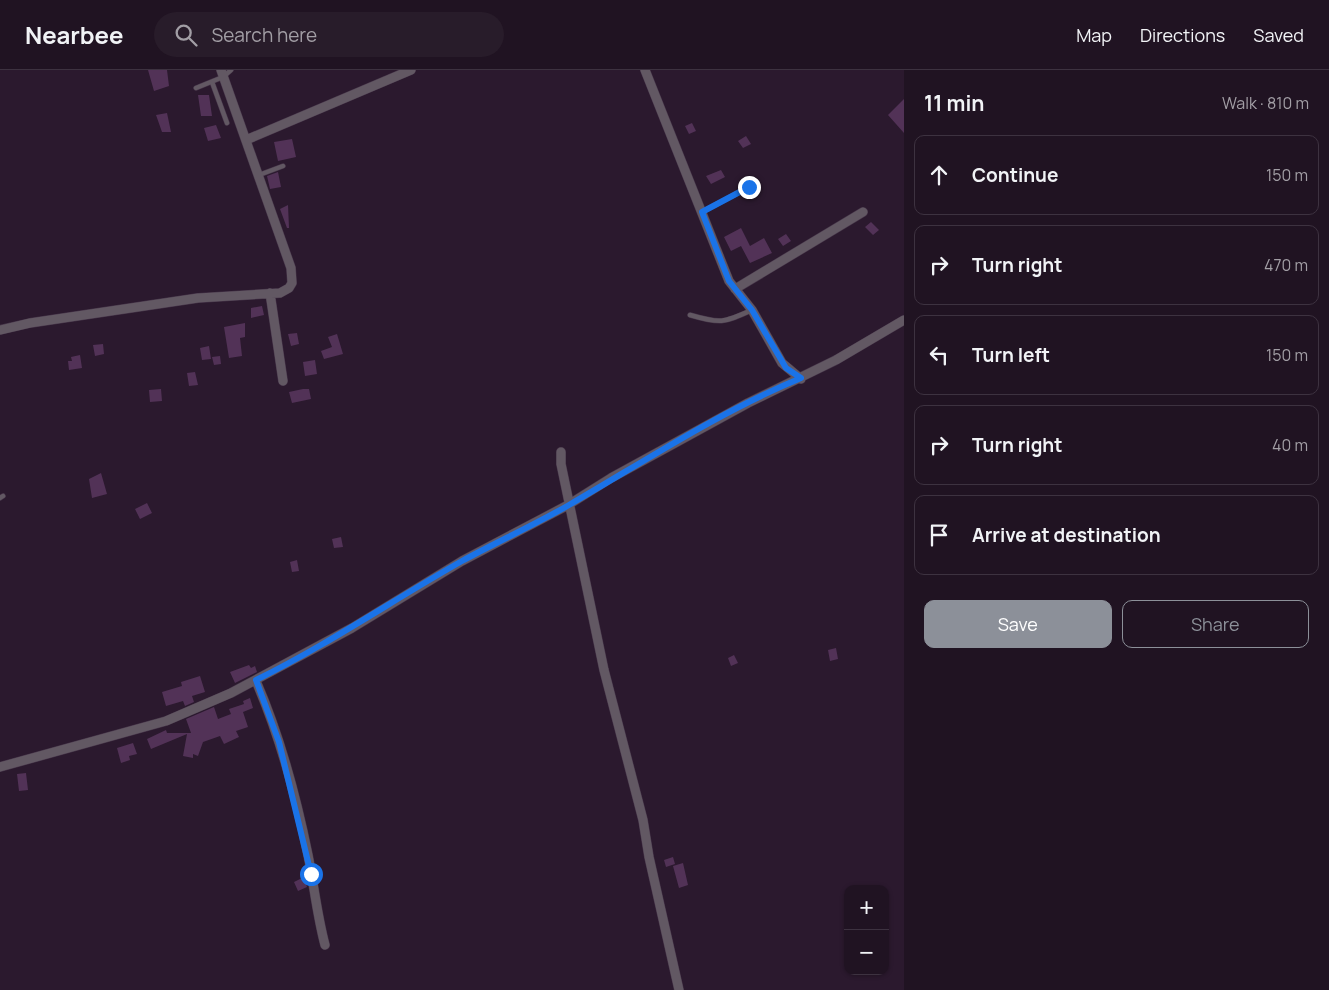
<!DOCTYPE html>
<html lang="en">
<head>
<meta charset="utf-8">
<style>
  :root { --surface:#201322; --page:#281c2a; --text:#f1f3f6; --muted:#a29ea5; --line:#3d3240; --accent:#8c9099 }
  body { margin:0; font-family:Manrope,sans-serif; background:var(--page); color:var(--text) }
  .controls { position:absolute; right:15px; bottom:15px; display:grid; overflow:hidden; border-radius:10px; box-shadow:0 1px 4px #0004 }
  .controls button { width:45px; height:45px; display:grid; place-items:center; padding:0; border:0; border-bottom:1px solid var(--line); background:var(--surface); color:var(--text); font:25px sans-serif }
  .stop { position:absolute; width:15px; height:15px; margin:-11px; border:4px solid #1a73e8; border-radius:50%; background:#fff }
  .stop.end { background:#1a73e8; border-color:#fff; box-shadow:0 1px 5px #0008 }
  .list { margin:0; padding:0; list-style:none }
  h2 { display:flex; justify-content:space-between; align-items:center; height:65px; margin:0; padding:0 20px; font-size:21px }
  h2 small { font-size:16px; font-weight:400; color:var(--muted) }
  .list li { display:grid; grid-template-columns:32px 1fr auto; gap:15px; align-items:center; box-sizing:border-box; height:80px; margin:0 10px 10px; padding:0 10px; border:1px solid var(--line); border-radius:10px }
  .list b { display:block; font-size:19px; white-space:nowrap }
  .list em { font-size:16px; font-style:normal; color:var(--muted) }
  .actions { display:flex; gap:10px; padding:15px 20px }
  .actions a { flex:1; padding:11px 0; border:1px solid var(--accent); border-radius:10px; text-align:center; font-size:18px; color:var(--accent) }
  .actions .main { background:var(--accent); color:#fff }
  .icon { flex:none; width:28px; height:28px; fill:none; stroke:currentColor; stroke-width:2; stroke-linecap:round; stroke-linejoin:round }
  .map { position:relative; flex:none; width:904px; height:920px; overflow:hidden }
  header { display:flex; align-items:center; gap:30px; box-sizing:border-box; height:70px; padding:0 25px; background:var(--surface); border-bottom:1px solid var(--line) }
  header strong { font-size:24px }
  nav { display:flex; gap:28px; margin-inline-start:auto; font-size:18px }
  .search { width:350px; height:45px; background:var(--page); display:flex; align-items:center; gap:12px; box-sizing:border-box; padding:0 18px; border-radius:28px; color:var(--muted); font-size:19px }
  main { display:flex }
  aside { flex:1; background:var(--surface) }
  .map>svg:first-child { display:block }
  .building { fill:#523257 }
  .lines { fill:none; stroke-linecap:round; stroke-linejoin:round }
  .service-casing { stroke:#47364a; stroke-width:5.5 }
  .minor-casing { stroke:#47364a; stroke-width:10 }
  .service { stroke:#625863; stroke-width:4.5 }
  .minor { stroke:#625863; stroke-width:9 }
  .route { stroke:#1a73e8; stroke-width:6 }
</style>
</head>
<body>
<header>
<strong>Nearbee</strong>
<div class="search"><svg class="icon" aria-label="search" viewBox="0 0 24 24"><circle cx="10" cy="10" r="6"/><path d="M15 15l6 6"/></svg>Search here</div>
<nav><a>Map</a><a>Directions</a><a>Saved</a></nav>
</header>
<main>
<div class="map">
<svg width="904" height="920" viewBox="0 0 904 920">
  <rect width="100%" height="100%" fill="#2b192e"/>
  <path class="building" d="M 148,0 L 167,0 L 169,16 L 154,21 Z
    M 198,25 L 209,25 L 212,46 L 201,46 Z
    M 904,29 L 904,63 L 888,45 Z
    M 167,43 L 171,62 L 162,62 L 156,45 Z
    M 692,53 L 696,61 L 689,64 L 685,56 Z
    M 216,55 L 221,68 L 208,71 L 204,58 Z
    M 746,66 L 751,74 L 743,78 L 738,71 Z
    M 292,69 L 296,87 L 278,91 L 274,72 Z
    M 721,100 L 725,107 L 711,114 L 706,106 Z
    M 278,102 L 281,117 L 270,119 L 267,106 Z
    M 288,135 L 289,158 L 287,158 L 280,139 Z
    M 871,152 L 879,160 L 873,165 L 865,157 Z
    M 741,158 L 750,176 L 764,168 L 772,183 L 750,193 L 741,176 L 731,181 L 724,167 Z
    M 786,164 L 791,171 L 783,176 L 778,169 Z
    M 262,236 L 264,245 L 251,248 L 251,238 Z
    M 245,253 L 245,267 L 240,268 L 242,286 L 229,288 L 224,257 Z
    M 297,263 L 299,274 L 291,276 L 288,264 Z
    M 337,264 L 343,284 L 324,289 L 321,281 L 332,277 L 328,267 Z
    M 103,274 L 104,284 L 95,286 L 93,275 Z
    M 209,276 L 211,289 L 202,290 L 200,278 Z
    M 80,285 L 82,298 L 69,300 L 68,291 L 72,291 L 71,287 Z
    M 220,286 L 221,294 L 214,295 L 212,287 Z
    M 315,290 L 317,304 L 305,306 L 303,292 Z
    M 195,302 L 198,315 L 189,316 L 187,303 Z
    M 161,319 L 162,331 L 150,332 L 149,320 Z
    M 303,319 L 309,319 L 311,329 L 292,333 L 289,322 Z
    M 101,403 L 107,424 L 92,428 L 89,409 Z
    M 147,433 L 152,443 L 140,449 L 135,439 Z
    M 341,467 L 343,477 L 334,478 L 332,469 Z
    M 297,490 L 299,501 L 292,502 L 290,492 Z
    M 836,578 L 838,589 L 830,591 L 828,580 Z
    M 734,585 L 738,593 L 731,596 L 728,588 Z
    M 249,595 L 251,598 L 255,596 L 257,602 L 235,613 L 230,602 Z
    M 200,606 L 205,622 L 192,626 L 194,632 L 185,636 L 183,631 L 166,636 L 162,622 L 182,616 L 181,612 Z
    M 250,628 L 253,638 L 243,642 L 248,657 L 236,661 L 239,667 L 224,674 L 220,666 L 203,672 L 198,686 L 193,684 L 193,688 L 183,686 L 187,664 L 151,679 L 147,669 L 166,660 L 167,663 L 191,663 L 186,649 L 214,637 L 218,649 L 231,644 L 229,639 L 244,634 L 243,631 Z
    M 133,673 L 137,684 L 129,686 L 130,690 L 121,693 L 117,678 Z
    M 26,703 L 28,720 L 19,721 L 17,704 Z
    M 673,787 L 675,794 L 666,797 L 664,790 Z
    M 683,793 L 688,815 L 679,818 L 673,796 Z
    M 304,807 L 307,817 L 298,821 L 294,812 Z"/>
  <g class="lines">
    <g class="service-casing">
      <path id="service" d="M 212,12 L 227,53
        M 196,18 L 223,7 L 231,0
        M 259,105 L 283,96
        M 702,142 L 749,117
        M 690,245 C 721,254 723,253 752,240
        M 0,428 L 3,426"/>
    </g>
    <g class="minor-casing">
      <path id="minor" d="M 645,0 L 729,211 L 752,240 L 782,293 L 801,309
        M 246,70 L 411,0
        M 735,219 L 863,142
        M 270,223 L 283,311
        M 0,260 L 30,253 L 198,228 L 280,223 L 289,218 L 292,213 L 291,198 L 221,0
        M 561,382 L 561,394 L 604,600 L 643,750 L 649,787 L 679,920
        M 256,611 C 280,666 296,726 308,785 C 314,815 317,845 325,875
        M 0,697 L 166,651 L 231,623 L 352,558 L 462,491 L 568,435 L 611,408 L 748,333 L 836,290 L 904,250"/>
    </g>
    <use href="#service" class="service"/>
    <use href="#minor" class="minor"/>
  </g>
  <g class="lines">
    <path class="route" d="M 311,804 L 279,672 L 256,610 C 327,575 393,530 462,491 C 497,472 534,455 569,435 C 645,391 719,342 801,308 L 786,298 L 752,240 L 729,211 L 702,142 L 749,117"/>
  </g>
</svg>
<div class="controls">
<button>+</button>
<button>−</button>
</div>
<div class="stop" style="left:311px;top:804px"></div>
<div class="stop end" style="left:749px;top:117px"></div>
</div>
<aside>
<h2>11 min<small>Walk · 810 m</small></h2>
<ul class="list">
<li><svg class="icon" aria-label="ahead" viewBox="0 0 24 24"><path d="M12 20V5M6 11l6-6 6 6"/></svg><div><b>Continue</b></div><em>150 m</em></li>
<li><svg class="icon" aria-label="right" viewBox="0 0 24 24"><path d="M7 20v-9h11M14 6l5 5-5 5"/></svg><div><b>Turn right</b></div><em>470 m</em></li>
<li><svg class="icon" aria-label="left" viewBox="0 0 24 24"><path d="M17 20v-9H6M10 6l-5 5 5 5"/></svg><div><b>Turn left</b></div><em>150 m</em></li>
<li><svg class="icon" aria-label="right" viewBox="0 0 24 24"><path d="M7 20v-9h11M14 6l5 5-5 5"/></svg><div><b>Turn right</b></div><em>40 m</em></li>
<li><svg class="icon" aria-label="arrive" viewBox="0 0 24 24"><path d="M6 21V4h12l-3 4 3 4H6"/></svg><div><b>Arrive at destination</b></div></li>
</ul>
<div class="actions"><a class="main">Save</a><a>Share</a></div>
</aside>
</main>
</body>
</html>
